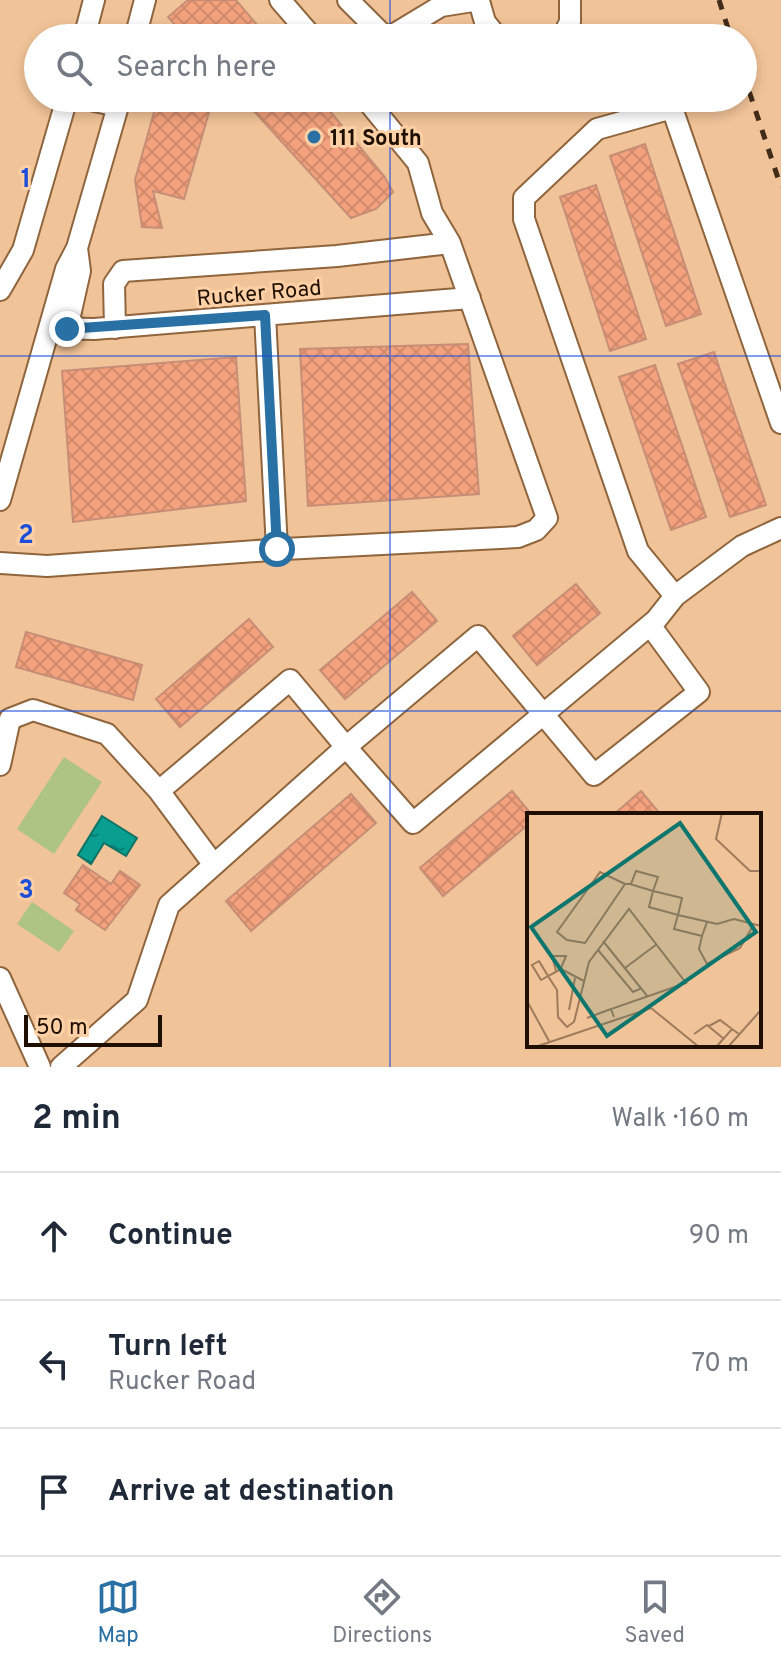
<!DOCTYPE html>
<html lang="en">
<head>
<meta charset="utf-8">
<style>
  :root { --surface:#fff; --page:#f2f2f3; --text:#1f2937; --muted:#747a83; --line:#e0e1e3; --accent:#2970a5 }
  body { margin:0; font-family:Overpass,sans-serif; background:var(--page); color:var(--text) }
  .scale { position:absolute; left:24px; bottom:20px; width:138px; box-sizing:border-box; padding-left:8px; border:4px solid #1f0f01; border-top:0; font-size:22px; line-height:28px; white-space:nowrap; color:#1f0f01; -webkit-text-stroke:6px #fed0a5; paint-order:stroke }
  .stop { position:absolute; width:24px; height:24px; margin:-18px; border:6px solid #2970a5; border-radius:50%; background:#fff }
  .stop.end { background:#2970a5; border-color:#fff; box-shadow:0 2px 8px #0008 }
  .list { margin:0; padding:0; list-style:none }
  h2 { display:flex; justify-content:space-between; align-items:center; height:104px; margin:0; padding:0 32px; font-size:34px }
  h2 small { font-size:26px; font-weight:400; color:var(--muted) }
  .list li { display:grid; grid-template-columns:52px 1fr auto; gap:24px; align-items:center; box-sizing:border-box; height:128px; padding:0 32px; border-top:2px solid var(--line) }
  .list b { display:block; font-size:30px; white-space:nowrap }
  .list p { margin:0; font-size:26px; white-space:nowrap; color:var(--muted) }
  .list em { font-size:26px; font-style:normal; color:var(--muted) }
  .icon { flex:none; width:44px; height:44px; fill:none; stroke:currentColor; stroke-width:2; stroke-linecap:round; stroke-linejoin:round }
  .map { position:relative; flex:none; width:781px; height:1067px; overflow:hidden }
  .search { position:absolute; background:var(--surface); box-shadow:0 4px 12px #0003; left:24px; right:24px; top:24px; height:88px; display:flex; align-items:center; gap:20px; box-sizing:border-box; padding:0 28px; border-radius:44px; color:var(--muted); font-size:30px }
  .sheet { height:488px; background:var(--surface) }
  nav { display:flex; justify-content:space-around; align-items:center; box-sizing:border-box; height:112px; border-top:2px solid var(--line); background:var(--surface); font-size:22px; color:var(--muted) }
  nav a { display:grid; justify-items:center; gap:4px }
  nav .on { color:var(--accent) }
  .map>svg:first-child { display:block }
  .garden { fill:#adc483 }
  .water { fill:url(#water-ripples); stroke:#0f7365; stroke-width:2 }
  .building { fill:url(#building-cross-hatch); stroke:#c68e76; stroke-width:2 }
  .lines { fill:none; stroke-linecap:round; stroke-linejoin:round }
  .minor-casing { stroke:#8f653d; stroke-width:24 }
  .minor { stroke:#fff; stroke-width:20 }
  .rail { stroke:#412c1a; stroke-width:5; stroke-dasharray:10 10; stroke-linecap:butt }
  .route { stroke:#2970a5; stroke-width:10 }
  .grid { fill:none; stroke:#1d4ed8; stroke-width:2; stroke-opacity:0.55 }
  .poi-dot { fill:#2970a5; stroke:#fed0a5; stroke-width:3 }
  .labels { text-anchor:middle; stroke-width:6; stroke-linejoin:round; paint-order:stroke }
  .poi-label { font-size:22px; font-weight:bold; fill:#1f0f01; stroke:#fed0a5; text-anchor:start }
  .street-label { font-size:22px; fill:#1f0f01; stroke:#fed0a5 }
  .inset-road { fill:none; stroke:#9d7b5c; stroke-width:2 }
  .view { fill:#0f766e; fill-opacity:0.15; stroke:#0f766e; stroke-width:4 }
  .inset-edge { fill:none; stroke:#1f0f01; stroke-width:4 }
  .grid-label { font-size:26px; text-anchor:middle; font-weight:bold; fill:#1d4ed8; stroke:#fed0a5; stroke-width:6; stroke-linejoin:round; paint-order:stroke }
</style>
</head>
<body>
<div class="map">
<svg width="781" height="1067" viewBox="0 0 781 1067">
  <defs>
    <pattern id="water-ripples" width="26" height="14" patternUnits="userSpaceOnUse" patternTransform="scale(2)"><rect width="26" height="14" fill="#089e90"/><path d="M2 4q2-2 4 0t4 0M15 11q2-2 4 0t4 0" fill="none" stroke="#087f73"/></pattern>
    <pattern id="building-cross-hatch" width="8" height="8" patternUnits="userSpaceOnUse" patternTransform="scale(2)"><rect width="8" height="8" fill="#f4a27e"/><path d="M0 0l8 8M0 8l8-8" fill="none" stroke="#d18a6b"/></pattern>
  </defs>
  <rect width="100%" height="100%" fill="#f1c398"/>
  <path class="garden" d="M 64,757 L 102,782 L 54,854 L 17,829 Z
    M 32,902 L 74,931 L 59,952 L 17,924 Z"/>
  <path class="water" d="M 102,816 L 137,838 L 126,856 L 104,843 L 91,864 L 78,855 Z"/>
  <path class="building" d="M 188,0 L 236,0 L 268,38 L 187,38 L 168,17 Z
    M 158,98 L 197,98 L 212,102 L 184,199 L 153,191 L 162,228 L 142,227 L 135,180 Z
    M 242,98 L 319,98 L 384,176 L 393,192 L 376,209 L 351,218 Z
    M 645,144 L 701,314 L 666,326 L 610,156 Z
    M 596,185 L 646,339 L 610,351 L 560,197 Z
    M 468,344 L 479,494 L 308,506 L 300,349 Z
    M 714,352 L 766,505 L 730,517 L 678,364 Z
    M 236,357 L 246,501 L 73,522 L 62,371 Z
    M 655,365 L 706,517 L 671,530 L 619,377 Z
    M 576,584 L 600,613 L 537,665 L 513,636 Z
    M 412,592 L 437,621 L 345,699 L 320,670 Z
    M 249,619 L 273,647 L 180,727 L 156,699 Z
    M 26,632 L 142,665 L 133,700 L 16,667 Z
    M 512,791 L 532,815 L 529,824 L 443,896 L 420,868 Z
    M 641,791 L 661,815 L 613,815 Z
    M 351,794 L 376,823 L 251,931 L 226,901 Z
    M 83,865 L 111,884 L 120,871 L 140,885 L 105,930 L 76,910 L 80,904 L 64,893 Z"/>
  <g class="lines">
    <g class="minor-casing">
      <path id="minor" d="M 280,0 L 313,38
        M 348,0 L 386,38
        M 479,1 L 485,22 L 498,38
        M 84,38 L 94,0
        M 135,38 L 145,0
        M 388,38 L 441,6 L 479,0
        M 562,38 L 570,22 L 570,0
        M 0,290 L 23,250 L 67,98
        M 265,315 L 277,549
        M 51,328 L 94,329 L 470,298
        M 115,328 L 114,284 L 123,271 L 337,256 L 450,243
        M 67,329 L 80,271 L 77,248
        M 0,500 L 66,269 L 77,248 L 118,106 L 81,98
        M 0,563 L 47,566 L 284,549 L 518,537 L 536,530 L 547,518 L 450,243 L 432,213 L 418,163 L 365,98
        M 675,596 L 638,551 L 524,219 L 524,198 L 597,129 L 672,108 L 781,423
        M 650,625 L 699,692 L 594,775 L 478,636 L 346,747 L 413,823 L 656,620 L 675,596 L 742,546 L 781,528
        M 0,765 L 10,719 L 33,710 L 107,734 L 159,791
        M 0,978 L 40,1067
        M 61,1067 L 137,1000 L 169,905 L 346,747 L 290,680 L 159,791 L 214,865"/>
    </g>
    <use href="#minor" class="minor"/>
    <path class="rail" d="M 719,0 L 731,38
      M 743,73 L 781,187"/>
  </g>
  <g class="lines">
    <path class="route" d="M 67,329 L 265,315 L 277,549"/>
  </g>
  <path class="grid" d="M 390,0 L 390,38M 390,98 L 390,1067M 0,356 L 781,356M 0,711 L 781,711"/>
  <circle class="poi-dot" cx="314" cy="137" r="8"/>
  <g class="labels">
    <g class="poi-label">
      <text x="330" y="145">111 South</text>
    </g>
    <g class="street-label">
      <text transform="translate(259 292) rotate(-5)" y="8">Rucker Road</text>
    </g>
  </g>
  <g transform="translate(527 813)">
    <rect width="234" height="234" fill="#f1c398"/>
    <path class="inset-road" d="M 195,0 L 189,26 L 223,58 L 234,58M 98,71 L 73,59 L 30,119 L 40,127 L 58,130 L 98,71 L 103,71 L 126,78 L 155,85 L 151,102 L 122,94 L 126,78 L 131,64 L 109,58 L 104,71M 180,109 L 175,123 L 147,116 L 151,102 L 190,111 L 207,106 L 234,113M 175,123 L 172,136 L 180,151 L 213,135 L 227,111M 76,128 L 121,184M 71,137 L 106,179 L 115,175M 12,148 L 21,163 L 14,167 L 5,152 ZM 98,155 L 130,131M 29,158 L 25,143 L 39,143 L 34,155M 57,168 L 34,156 L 21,163 L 30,177 L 31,204 L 40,214 L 47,209 L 62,149 L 102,96 L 159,170 L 84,196 L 87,204M 0,188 L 22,228M 42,197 L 48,165M 60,205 L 84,196M 182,213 L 193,207 L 205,216M 167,221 L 180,212 L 197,226M 190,233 L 205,216 L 212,221M 8,234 L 124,195 L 172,234M 201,234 L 234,197"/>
    <path class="view" d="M 153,10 L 229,119 L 80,223 L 4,114 Z"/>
    <rect width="234" height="234" class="inset-edge"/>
  </g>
  <g class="grid-label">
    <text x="26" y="187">1</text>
    <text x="26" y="543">2</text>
    <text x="26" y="898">3</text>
  </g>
</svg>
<div class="scale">50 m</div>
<div class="stop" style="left:277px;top:549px"></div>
<div class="stop end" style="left:67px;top:329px"></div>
<div class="search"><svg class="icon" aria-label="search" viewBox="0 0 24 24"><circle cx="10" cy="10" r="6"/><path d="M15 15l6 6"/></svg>Search here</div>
</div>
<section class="sheet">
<h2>2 min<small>Walk · 160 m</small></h2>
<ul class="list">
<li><svg class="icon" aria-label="ahead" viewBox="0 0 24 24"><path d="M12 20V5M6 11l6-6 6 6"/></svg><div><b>Continue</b></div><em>90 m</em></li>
<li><svg class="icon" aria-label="left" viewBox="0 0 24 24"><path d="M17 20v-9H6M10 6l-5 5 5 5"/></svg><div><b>Turn left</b><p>Rucker Road</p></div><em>70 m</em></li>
<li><svg class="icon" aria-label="arrive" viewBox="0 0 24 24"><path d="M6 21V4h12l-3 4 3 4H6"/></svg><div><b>Arrive at destination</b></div></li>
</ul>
</section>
<nav>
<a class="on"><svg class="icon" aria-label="map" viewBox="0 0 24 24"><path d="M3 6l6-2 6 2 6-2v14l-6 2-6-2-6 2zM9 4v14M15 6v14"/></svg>Map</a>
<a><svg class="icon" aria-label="directions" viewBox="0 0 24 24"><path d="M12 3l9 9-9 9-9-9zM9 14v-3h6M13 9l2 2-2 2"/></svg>Directions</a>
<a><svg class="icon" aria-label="saved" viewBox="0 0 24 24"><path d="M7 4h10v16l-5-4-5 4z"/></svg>Saved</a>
</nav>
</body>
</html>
